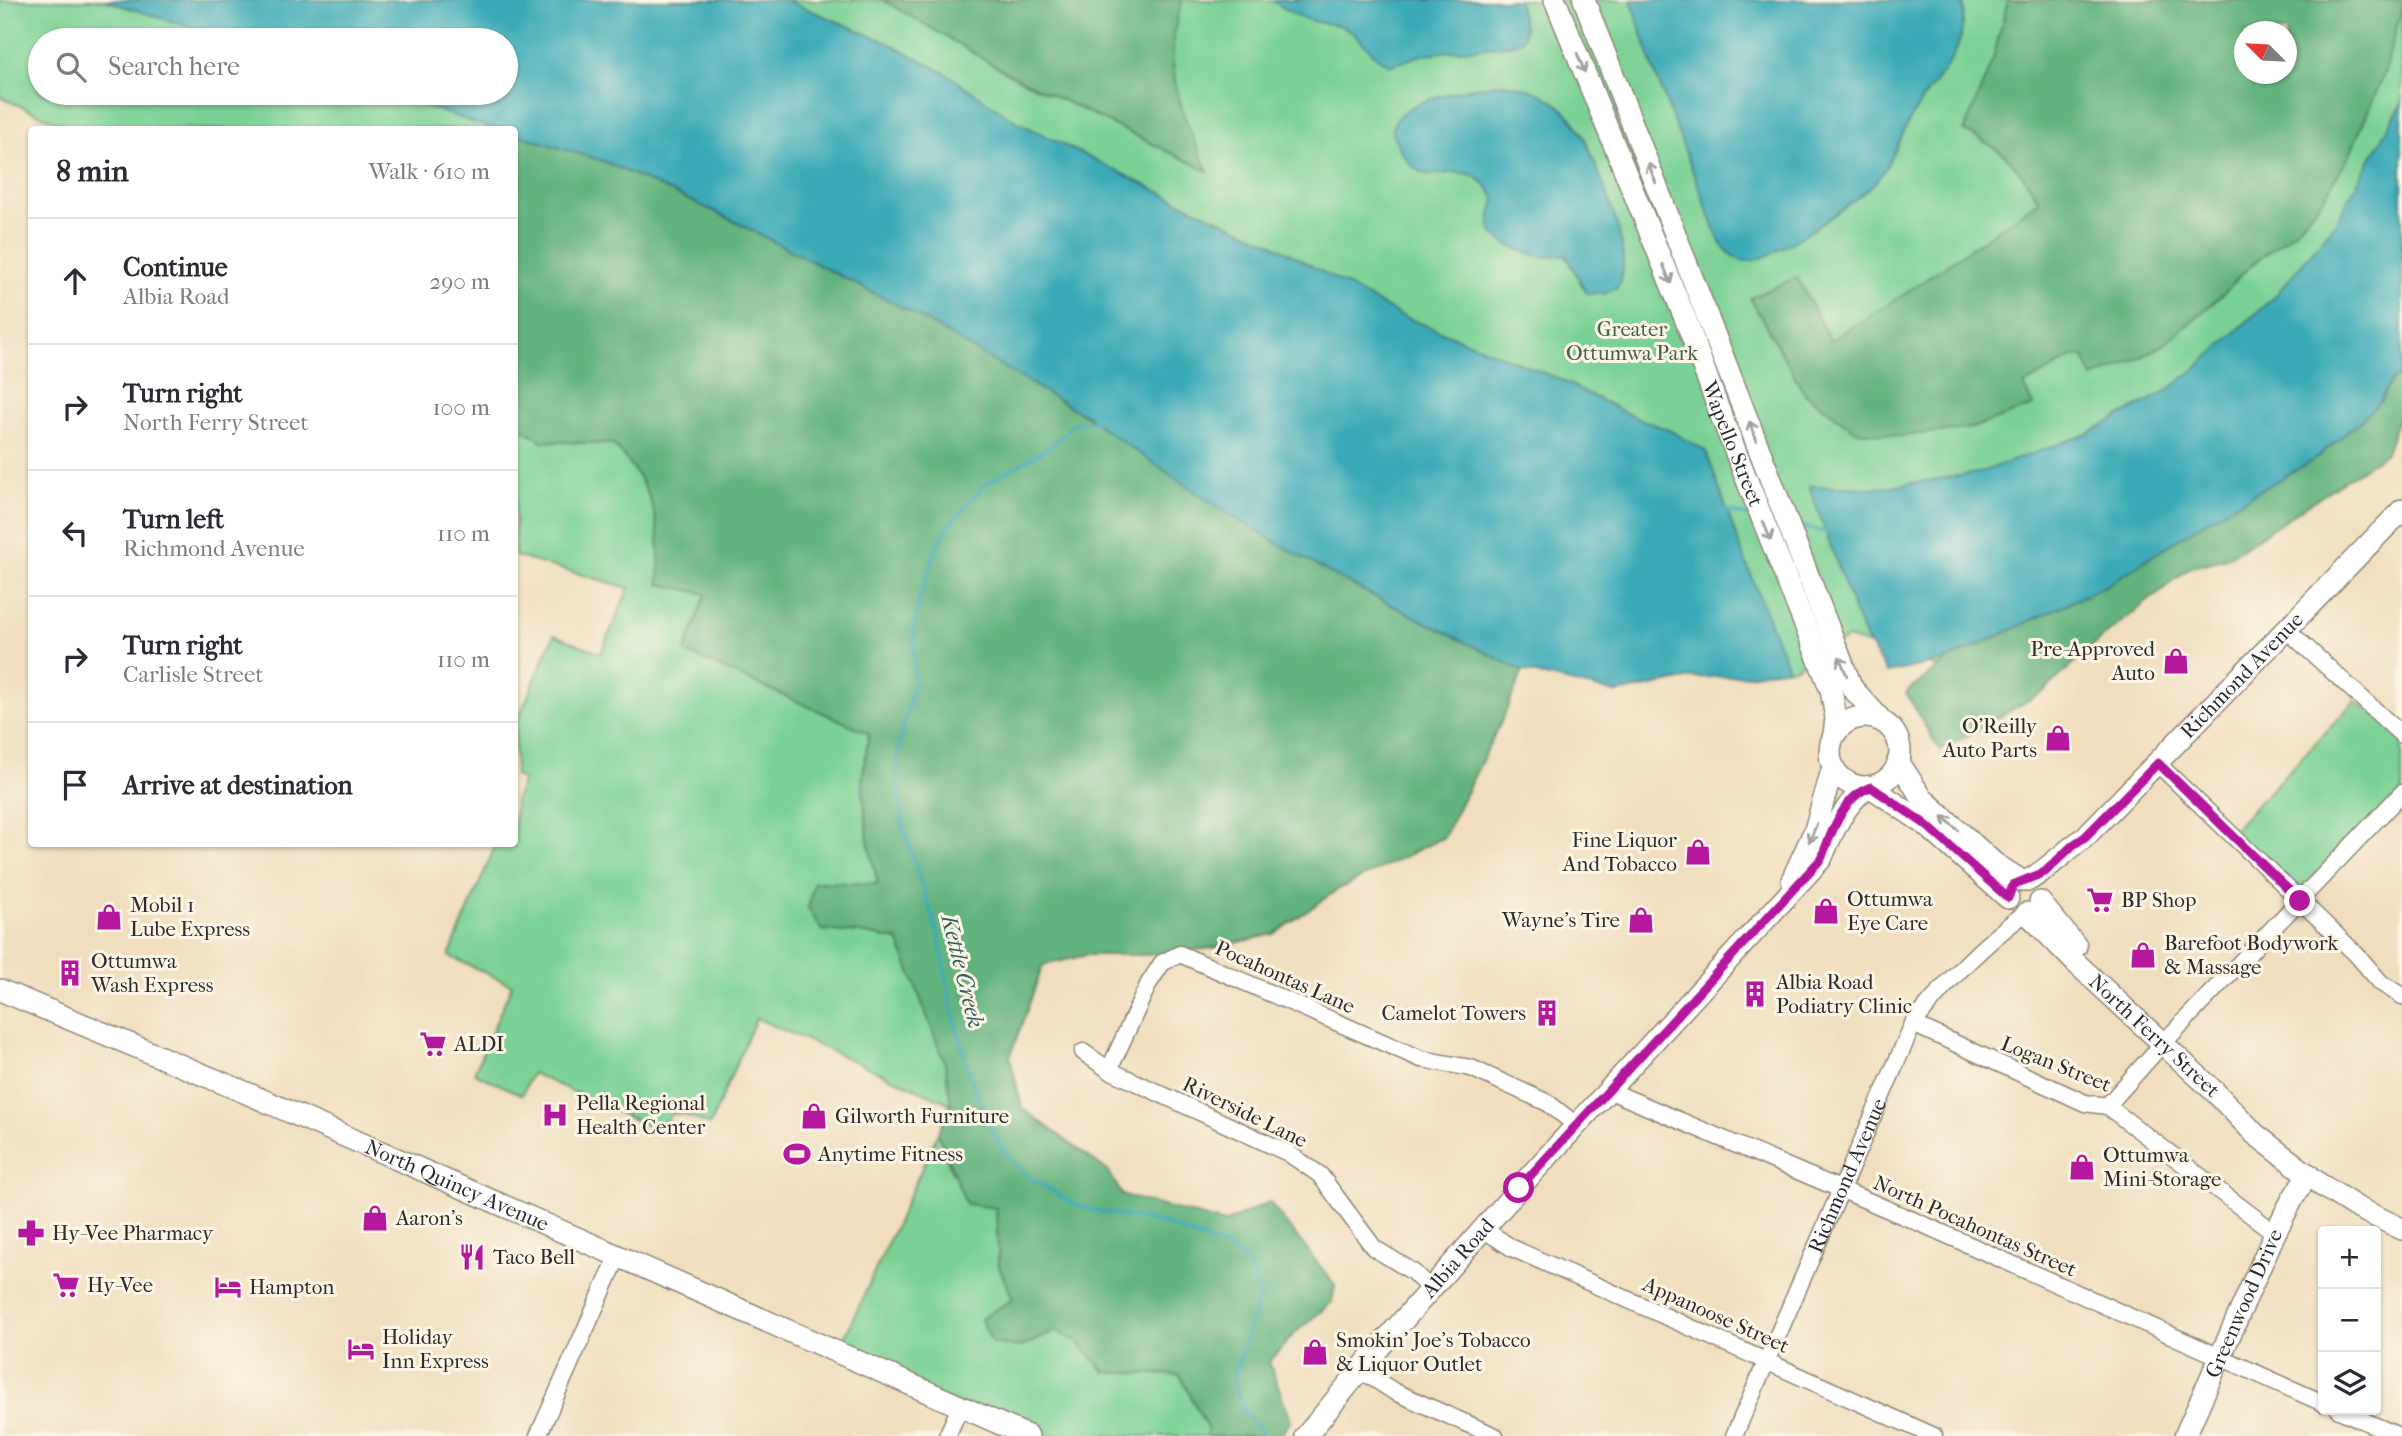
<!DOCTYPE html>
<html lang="en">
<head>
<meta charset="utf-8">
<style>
  :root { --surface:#fff; --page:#f7f7f7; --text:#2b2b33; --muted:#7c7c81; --line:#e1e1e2 }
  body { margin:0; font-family:"IM FELL French Canon",serif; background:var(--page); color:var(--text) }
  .controls { position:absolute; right:21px; bottom:21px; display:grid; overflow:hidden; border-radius:7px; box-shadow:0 2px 5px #0004 }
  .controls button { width:63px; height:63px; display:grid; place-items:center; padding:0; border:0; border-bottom:2px solid var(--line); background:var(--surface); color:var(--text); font:35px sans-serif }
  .compass { position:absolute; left:2234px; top:21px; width:63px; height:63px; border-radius:50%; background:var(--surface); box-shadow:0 2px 5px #0004; rotate:294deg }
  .stop { position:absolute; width:21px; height:21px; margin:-16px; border:5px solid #b5179e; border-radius:50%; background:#fff }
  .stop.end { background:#b5179e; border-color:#fff; box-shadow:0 2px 7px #0008 }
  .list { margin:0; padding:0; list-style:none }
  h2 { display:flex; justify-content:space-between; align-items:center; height:91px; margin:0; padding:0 28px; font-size:30px }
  h2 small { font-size:23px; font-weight:400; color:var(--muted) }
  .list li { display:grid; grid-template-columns:46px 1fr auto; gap:21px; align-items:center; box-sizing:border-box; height:126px; padding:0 28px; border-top:2px solid var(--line) }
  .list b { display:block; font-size:26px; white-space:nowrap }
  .list p { margin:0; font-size:23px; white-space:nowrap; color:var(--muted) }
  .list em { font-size:23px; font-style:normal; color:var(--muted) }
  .icon { flex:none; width:38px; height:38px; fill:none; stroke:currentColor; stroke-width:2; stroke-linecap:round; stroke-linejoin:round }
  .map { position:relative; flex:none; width:2402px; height:1436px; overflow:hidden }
  .search { position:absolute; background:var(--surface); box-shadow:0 2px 5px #0004; left:28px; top:28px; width:490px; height:77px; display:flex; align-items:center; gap:18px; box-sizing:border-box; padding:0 24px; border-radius:38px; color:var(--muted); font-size:26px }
  .panel { position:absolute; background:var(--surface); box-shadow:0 2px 5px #0004; left:28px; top:126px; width:490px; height:721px; border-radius:7px }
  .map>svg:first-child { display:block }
  .green { fill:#7ad195; stroke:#527e60; stroke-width:2; fill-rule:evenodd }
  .forest { fill:#63b37e; stroke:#476f54; stroke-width:2; fill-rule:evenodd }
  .water { fill:#3aaab7; stroke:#326a71; stroke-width:2 }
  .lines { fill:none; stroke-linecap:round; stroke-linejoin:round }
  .stream { stroke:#3aaab7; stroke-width:3.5 }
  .street-casing { stroke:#8e8474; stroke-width:19 }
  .secondary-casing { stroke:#8e8474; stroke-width:24 }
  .street { stroke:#fff; stroke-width:16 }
  .secondary { stroke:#fff; stroke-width:21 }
  .oneway { stroke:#a0a0a0 }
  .route { stroke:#b5179e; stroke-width:9 }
  .labels { text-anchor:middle; stroke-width:6; stroke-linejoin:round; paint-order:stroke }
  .park-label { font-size:21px; fill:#435d4b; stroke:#fcf5e5 }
  .street-label { font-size:21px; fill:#2b2b2b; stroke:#fcf5e5 }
  .poi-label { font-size:21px; fill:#2b2b2b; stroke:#fcf5e5; text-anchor:start }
  .water-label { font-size:23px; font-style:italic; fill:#315e63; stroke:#fcf5e5 }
</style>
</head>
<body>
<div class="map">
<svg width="2402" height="1436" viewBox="0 0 2402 1436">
  <rect width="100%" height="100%" fill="#fcf5e5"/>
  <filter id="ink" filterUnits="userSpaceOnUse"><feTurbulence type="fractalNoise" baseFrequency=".0143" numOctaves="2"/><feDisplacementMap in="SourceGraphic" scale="14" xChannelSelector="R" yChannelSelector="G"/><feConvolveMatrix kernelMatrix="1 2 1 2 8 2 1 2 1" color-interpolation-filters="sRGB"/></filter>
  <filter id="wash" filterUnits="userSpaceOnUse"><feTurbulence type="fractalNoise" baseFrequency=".00686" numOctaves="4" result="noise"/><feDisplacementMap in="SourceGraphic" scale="28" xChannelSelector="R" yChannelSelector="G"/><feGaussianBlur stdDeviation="1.57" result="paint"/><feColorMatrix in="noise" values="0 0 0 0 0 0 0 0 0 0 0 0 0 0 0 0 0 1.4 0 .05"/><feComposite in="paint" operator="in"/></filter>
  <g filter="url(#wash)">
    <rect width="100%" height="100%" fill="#f0debe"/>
    <path class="green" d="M 0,0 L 2402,0 L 2402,372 L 1974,679 L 1848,638 L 1794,668 L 1691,678 L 1617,693 L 1321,567 L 1065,402 L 515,136 L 514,130 L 72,129 L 0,97 ZM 2244,32 L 2286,32 L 2286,74 L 2244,74 ZM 40,40 L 506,40 L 506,93 L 40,93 Z
      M 515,424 L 542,441 L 613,444 C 656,489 661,523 659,583 L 706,593 L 685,652 L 869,733 L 862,781 L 868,840 L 878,884 L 815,882 L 822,930 L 860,933 L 898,940 L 945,1063 L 951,1104 L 756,1018 L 710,1125 L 682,1114 L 671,1114 L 659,1131 L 532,1073 L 522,1095 L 474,1073 L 512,985 L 449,956 L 496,844 L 514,844 L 515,801 L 523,780 L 515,776 L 515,727 L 554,635 L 601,653 L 629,588 L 515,556 Z
      M 2355,701 L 2402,735 L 2402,793 L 2300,901 L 2230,833 Z
      M 938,1133 L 952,1173 L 996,1207 L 999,1267 L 1013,1299 L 1021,1347 L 1056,1331 L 1077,1341 L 1105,1372 L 1180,1375 L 1207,1428 L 1207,1436 L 1028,1436 L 838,1352 Z"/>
    <path class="forest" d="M 883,0 L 1183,0 C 1159,62 1181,114 1208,171 L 1013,76 Z
      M 2008,0 L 2402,0 L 2402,7 L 2384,74 L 2349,156 L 2323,199 L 2294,232 L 2250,266 L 2222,295 L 2164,345 L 2136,360 L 2093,378 L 2084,357 L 2074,356 L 2024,385 L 2033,406 L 1972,428 L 1902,436 L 1856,431 L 1805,394 L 1750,298 L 1797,277 L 1830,340 L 1906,293 L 2039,201 C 2018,164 2003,149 1964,131 L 1993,59 ZM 2244,32 L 2286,32 L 2286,74 L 2244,74 Z
      M 515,134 L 603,161 L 714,211 L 909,311 L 1065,402 L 1233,517 L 1342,580 L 1523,671 L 1502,720 L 1444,837 L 1337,890 L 1274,934 L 1213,948 L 1148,955 L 1087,955 L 1043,965 L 1010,1057 L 1022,1108 L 1109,1172 L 1122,1195 L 1225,1223 L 1269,1202 L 1335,1285 L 1332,1302 L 1295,1333 L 1269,1362 L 1291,1420 L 1280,1436 L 1207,1436 L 1207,1428 L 1180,1375 L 1105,1372 L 1077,1341 L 1056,1331 L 1021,1347 L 992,1343 L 981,1319 L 1013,1299 L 999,1267 L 996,1208 L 966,1204 L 938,1133 L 951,1104 L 945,1063 L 898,940 L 860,933 L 822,930 L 808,909 L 814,882 L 878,884 L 868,840 L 862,781 L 869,733 L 685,652 L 706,594 L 659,584 C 661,523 656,489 613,444 L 542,441 L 515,424 Z
      M 2402,374 L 2402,407 L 2386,453 L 2227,558 L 2191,567 L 2100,639 L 2043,692 L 1940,751 L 1906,693 L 1947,660 L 2107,585 L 2219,513 L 2314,460 L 2336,442 L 2381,400 L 2390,382 Z"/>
    <path class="water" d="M 103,0 L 786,0 L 891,44 L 945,73 L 1017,122 L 1180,202 L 1269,242 L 1400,315 L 1559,379 L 1632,416 L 1669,430 L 1706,451 L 1740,547 L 1788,668 L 1748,675 L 1691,678 L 1617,693 L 1523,671 L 1342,580 L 1281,545 L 1222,510 L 1094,422 L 1088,415 L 1079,412 L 909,311 L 714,211 L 603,161 L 515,134 L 514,130 L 486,127 L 387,93 L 506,93 L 506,40 L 232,40 Z
      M 1272,0 L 1518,0 L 1525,30 L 1523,38 L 1516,44 L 1425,54 L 1392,65 C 1371,59 1364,37 1344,27 C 1336,24 1326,24 1317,22 C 1301,19 1285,10 1272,0 Z
      M 1631,0 L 1963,0 C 1968,60 1936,72 1911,118 C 1900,137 1892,162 1878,179 C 1860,200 1774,260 1748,261 C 1736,262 1724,249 1719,240 L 1652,65 Z
      M 1503,84 C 1543,88 1568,106 1586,141 C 1599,176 1638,255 1617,288 L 1604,294 L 1586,293 L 1566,255 C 1560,254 1555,256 1550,257 C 1535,258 1490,242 1490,225 C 1489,216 1494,207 1495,198 C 1467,151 1440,187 1416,169 C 1404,160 1398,146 1392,132 C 1393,127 1394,121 1398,117 C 1417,97 1476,86 1503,84 Z
      M 2402,103 L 2402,374 L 2390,382 L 2381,400 L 2357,424 L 2314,460 L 2219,513 L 2107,585 L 1947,660 L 1887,673 L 1861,630 L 1809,486 L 1880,488 L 1978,473 L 2087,434 L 2165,392 L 2194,370 L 2276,295 L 2334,225 Z"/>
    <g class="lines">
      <path class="stream" d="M 1094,420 L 1094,422 L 1075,422 L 1053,445 L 984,485 L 950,524 L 938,544 L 920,597 L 914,626 L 914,683 L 899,744 L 896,773 L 903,826 L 939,937 L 953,1014 L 970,1076 L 993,1133 L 1010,1159 L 1029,1177 L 1076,1205 L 1093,1210 L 1161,1223 L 1231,1250 L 1249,1264 L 1255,1278 L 1259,1299 L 1233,1377 L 1243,1409 L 1264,1436
        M 1725,511 L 1752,517
        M 1797,526 L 1827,532"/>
    </g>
  </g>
  <g filter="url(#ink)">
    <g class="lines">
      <g class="street-casing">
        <g id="street">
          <path d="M 2286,629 L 2402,735"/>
          <path d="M 2157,763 L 2357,955 L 2381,983 L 2402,996"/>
          <path d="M 1913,1024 L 2085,1103 L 2107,1106 L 2275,1233"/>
          <path d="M 2169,1037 L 2402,793"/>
          <path d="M 1083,1052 L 1109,1070 L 1288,1153 L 1320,1175 L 1374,1248 L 1413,1272 L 1430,1289"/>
          <path d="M 1109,1070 L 1149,983 L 1162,963 L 1180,954 L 1421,1059 L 1471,1068 L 1548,1103 L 1576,1125"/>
          <path d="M 1608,1090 L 1929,1227 L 2323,1403"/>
          <path d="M 2107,1106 L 2163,1043"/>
          <path d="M 1483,1229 L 1512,1248 L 1934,1436"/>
          <path d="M 1360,1370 L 1395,1392 L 1495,1436"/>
          <path d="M 2339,1410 L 2399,1436"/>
          <path d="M 538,1436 L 618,1256"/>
          <path d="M 947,1436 L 961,1405"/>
          <path id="s1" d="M 1734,1436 L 1913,1024 C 1945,983 1982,945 2024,914"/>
        </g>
      </g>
      <g class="secondary-casing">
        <g id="secondary">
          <path id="s2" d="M 1555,0 L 1687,323 L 1720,413 L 1831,690 L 1836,718 L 1834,735"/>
          <path d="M 1584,0 L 1852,688 L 1882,721"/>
          <circle cx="1865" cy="752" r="35"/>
          <path d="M 1898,761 L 1922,798 L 1994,863 L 2022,881"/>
          <path d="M 1871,787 L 1925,824 L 2008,898"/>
          <path d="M 1792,880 L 1815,830 L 1833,767"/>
          <path id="s3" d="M 2027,881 C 2049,869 2065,851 2085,837 L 2402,510"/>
          <path d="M 2040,902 L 2076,946"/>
          <path id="s4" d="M 2027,913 L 2076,963 L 2216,1093 L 2255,1134 L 2321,1185 L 2356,1207 L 2402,1229"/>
          <path id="s5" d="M 0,990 L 242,1091 L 1028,1436"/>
          <path id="s6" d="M 1306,1436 L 1371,1357 L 1528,1178 L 1821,859 C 1833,831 1843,806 1867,787"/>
          <path id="s7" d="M 2185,1436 L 2275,1233 L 2292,1200 L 2308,1174"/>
        </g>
      </g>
      <use href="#street" class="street"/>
      <use href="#secondary" class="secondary"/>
    </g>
    <defs><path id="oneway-shaft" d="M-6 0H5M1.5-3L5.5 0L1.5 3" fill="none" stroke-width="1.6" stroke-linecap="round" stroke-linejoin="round" transform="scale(1.75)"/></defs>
    <g class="oneway">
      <use href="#oneway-shaft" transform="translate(1581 63) rotate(68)"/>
      <use href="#oneway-shaft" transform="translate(1652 173) rotate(-111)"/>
      <use href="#oneway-shaft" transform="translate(1667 274) rotate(68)"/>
      <use href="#oneway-shaft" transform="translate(1753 431) rotate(-111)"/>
      <use href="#oneway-shaft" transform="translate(1767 531) rotate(68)"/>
      <use href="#oneway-shaft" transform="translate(1843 666) rotate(-112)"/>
      <use href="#oneway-shaft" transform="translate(1950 823) rotate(-138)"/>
      <use href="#oneway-shaft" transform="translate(1813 833) rotate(112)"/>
    </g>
  </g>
  <g class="lines" filter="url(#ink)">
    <path class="route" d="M 1519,1188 L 1821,859 C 1831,834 1843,796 1871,787 L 1925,824 L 2008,898 L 2013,885 L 2045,872 L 2073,845 L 2085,837 L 2158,763 L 2300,901"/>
  </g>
  <defs>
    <g id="shop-bare" transform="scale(2.1)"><path d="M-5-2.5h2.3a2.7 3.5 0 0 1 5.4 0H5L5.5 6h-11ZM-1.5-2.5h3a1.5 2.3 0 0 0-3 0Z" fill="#b5179e" stroke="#fcf5e5" stroke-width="2.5" paint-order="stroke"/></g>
    <g id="supermarket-bare" transform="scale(2.1)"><path d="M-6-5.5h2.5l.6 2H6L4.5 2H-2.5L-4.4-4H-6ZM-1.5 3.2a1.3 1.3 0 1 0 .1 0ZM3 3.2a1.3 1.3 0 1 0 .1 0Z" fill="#b5179e" stroke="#fcf5e5" stroke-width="2.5" paint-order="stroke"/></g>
    <g id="building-bare" transform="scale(2.1)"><path d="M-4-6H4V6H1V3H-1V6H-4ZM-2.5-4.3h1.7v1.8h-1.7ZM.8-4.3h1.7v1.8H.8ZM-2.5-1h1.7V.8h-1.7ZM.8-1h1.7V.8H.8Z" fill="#b5179e" stroke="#fcf5e5" stroke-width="2.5" paint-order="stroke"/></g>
    <g id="hospital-bare" transform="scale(2.1)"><path d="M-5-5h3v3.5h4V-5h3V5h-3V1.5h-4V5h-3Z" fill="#b5179e" stroke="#fcf5e5" stroke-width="2.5" paint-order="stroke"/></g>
    <g id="stadium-bare" transform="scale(2.1)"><path d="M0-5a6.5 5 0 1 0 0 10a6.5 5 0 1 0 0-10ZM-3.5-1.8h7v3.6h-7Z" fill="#b5179e" stroke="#fcf5e5" stroke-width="2.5" paint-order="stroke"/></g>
    <g id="pharmacy-bare" transform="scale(2.1)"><path d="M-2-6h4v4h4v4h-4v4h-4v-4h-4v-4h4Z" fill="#b5179e" stroke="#fcf5e5" stroke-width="2.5" paint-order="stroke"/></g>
    <g id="restaurant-bare" transform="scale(2.1)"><path d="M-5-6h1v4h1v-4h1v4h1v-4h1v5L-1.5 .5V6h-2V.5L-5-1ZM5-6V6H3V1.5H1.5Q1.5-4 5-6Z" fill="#b5179e" stroke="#fcf5e5" stroke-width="2.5" paint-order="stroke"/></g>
    <g id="hotel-bare" transform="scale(2.1)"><path d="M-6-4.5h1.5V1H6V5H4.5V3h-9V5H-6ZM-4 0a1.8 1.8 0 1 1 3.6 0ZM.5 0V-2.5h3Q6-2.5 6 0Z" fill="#b5179e" stroke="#fcf5e5" stroke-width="2.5" paint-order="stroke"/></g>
  </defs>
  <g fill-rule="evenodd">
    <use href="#shop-bare" x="2176" y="661"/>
    <use href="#shop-bare" x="2058" y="738"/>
    <use href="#shop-bare" x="1698" y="852"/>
    <use href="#supermarket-bare" x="2100" y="900"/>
    <use href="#shop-bare" x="1826" y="911"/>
    <use href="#shop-bare" x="109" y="917"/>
    <use href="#shop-bare" x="1641" y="920"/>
    <use href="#shop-bare" x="2143" y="955"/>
    <use href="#building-bare" x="70" y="973"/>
    <use href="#building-bare" x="1755" y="994"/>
    <use href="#building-bare" x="1547" y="1013"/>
    <use href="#supermarket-bare" x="433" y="1044"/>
    <use href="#hospital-bare" x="555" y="1115"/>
    <use href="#shop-bare" x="814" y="1116"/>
    <use href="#stadium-bare" x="797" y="1154"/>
    <use href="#shop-bare" x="2082" y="1167"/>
    <use href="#shop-bare" x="375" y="1218"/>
    <use href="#pharmacy-bare" x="31" y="1233"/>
    <use href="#restaurant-bare" x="472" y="1257"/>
    <use href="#supermarket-bare" x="66" y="1285"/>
    <use href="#hotel-bare" x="228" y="1287"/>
    <use href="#hotel-bare" x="361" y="1349"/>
    <use href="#shop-bare" x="1315" y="1352"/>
  </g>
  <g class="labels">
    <g class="park-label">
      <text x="1632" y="336">Greater<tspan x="1632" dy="24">Ottumwa Park</tspan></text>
    </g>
    <g class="street-label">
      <text dy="7" stroke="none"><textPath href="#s2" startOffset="478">Wapello Street</textPath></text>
      <text dy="7" stroke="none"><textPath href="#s3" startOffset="298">Richmond Avenue</textPath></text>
      <text transform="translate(1285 977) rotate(24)" y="7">Pocahontas Lane</text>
      <text dy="7" stroke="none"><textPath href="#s4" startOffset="177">North Ferry Street</textPath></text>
      <text transform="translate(2056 1064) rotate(22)" y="7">Logan Street</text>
      <text transform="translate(1245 1112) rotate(26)" y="7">Riverside Lane</text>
      <text dy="7" stroke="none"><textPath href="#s1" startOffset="284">Richmond Avenue</textPath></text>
      <text dy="7" stroke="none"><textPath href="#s5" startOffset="497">North Quincy Avenue</textPath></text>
      <text transform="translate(1975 1226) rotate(24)" y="7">North Pocahontas Street</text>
      <text dy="7" stroke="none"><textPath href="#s6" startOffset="234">Albia Road</textPath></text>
      <text dy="7" stroke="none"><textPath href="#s7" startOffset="145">Greenwood Drive</textPath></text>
      <text transform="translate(1716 1315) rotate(24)" y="7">Appanoose Street</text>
    </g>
    <g class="poi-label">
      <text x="2155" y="656" text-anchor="end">Pre-Approved<tspan x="2155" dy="24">Auto</tspan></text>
      <text x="2037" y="733" text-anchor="end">O'Reilly<tspan x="2037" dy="24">Auto Parts</tspan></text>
      <text x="1677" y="847" text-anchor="end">Fine Liquor<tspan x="1677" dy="24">And Tobacco</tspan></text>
      <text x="1847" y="906">Ottumwa<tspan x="1847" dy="24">Eye Care</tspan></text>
      <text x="2121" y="907">BP Shop</text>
      <text x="130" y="912">Mobil 1<tspan x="130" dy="24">Lube Express</tspan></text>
      <text x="1620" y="927" text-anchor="end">Wayne's Tire</text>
      <text x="2164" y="950">Barefoot Bodywork<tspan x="2164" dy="24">&amp; Massage</tspan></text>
      <text x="91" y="968">Ottumwa<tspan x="91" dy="24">Wash Express</tspan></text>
      <text x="1776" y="989">Albia Road<tspan x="1776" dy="24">Podiatry Clinic</tspan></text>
      <text x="1526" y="1020" text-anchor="end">Camelot Towers</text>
      <text x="454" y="1051">ALDI</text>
      <text x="576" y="1110">Pella Regional<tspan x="576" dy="24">Health Center</tspan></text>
      <text x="835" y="1123">Gilworth Furniture</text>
      <text x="818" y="1161">Anytime Fitness</text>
      <text x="2103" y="1162">Ottumwa<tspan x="2103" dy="24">Mini-Storage</tspan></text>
      <text x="396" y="1225">Aaron's</text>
      <text x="52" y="1240">Hy-Vee Pharmacy</text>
      <text x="493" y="1264">Taco Bell</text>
      <text x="87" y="1292">Hy-Vee</text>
      <text x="249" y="1294">Hampton</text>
      <text x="382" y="1344">Holiday<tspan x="382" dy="24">Inn Express</tspan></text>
      <text x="1336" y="1347">Smokin' Joe's Tobacco<tspan x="1336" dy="24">&amp; Liquor Outlet</tspan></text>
    </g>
    <g class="water-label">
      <text transform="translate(963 971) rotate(76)" y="8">Kettle Creek</text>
    </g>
  </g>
</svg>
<div class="controls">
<button>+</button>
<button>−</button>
<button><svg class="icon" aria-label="layers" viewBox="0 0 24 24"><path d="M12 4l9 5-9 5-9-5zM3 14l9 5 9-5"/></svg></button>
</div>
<svg class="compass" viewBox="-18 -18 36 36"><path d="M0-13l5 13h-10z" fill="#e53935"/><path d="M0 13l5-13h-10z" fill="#7c7c81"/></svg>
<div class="stop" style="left:1519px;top:1188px"></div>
<div class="stop end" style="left:2300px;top:901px"></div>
<div class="search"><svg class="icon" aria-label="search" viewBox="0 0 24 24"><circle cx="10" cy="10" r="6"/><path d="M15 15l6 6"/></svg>Search here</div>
<section class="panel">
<h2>8 min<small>Walk · 610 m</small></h2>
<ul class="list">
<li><svg class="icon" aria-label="ahead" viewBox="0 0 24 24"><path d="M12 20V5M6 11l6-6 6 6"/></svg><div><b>Continue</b><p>Albia Road</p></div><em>290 m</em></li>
<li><svg class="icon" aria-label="right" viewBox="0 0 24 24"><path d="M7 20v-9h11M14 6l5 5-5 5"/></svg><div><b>Turn right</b><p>North Ferry Street</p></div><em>100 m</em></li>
<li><svg class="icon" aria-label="left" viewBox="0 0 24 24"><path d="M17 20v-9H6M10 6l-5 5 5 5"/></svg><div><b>Turn left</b><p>Richmond Avenue</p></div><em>110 m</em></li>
<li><svg class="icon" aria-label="right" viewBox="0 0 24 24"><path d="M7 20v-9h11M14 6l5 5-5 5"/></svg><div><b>Turn right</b><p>Carlisle Street</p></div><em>110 m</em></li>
<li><svg class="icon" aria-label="arrive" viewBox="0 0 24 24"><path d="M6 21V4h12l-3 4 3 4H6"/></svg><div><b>Arrive at destination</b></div></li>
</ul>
</section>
</div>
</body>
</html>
